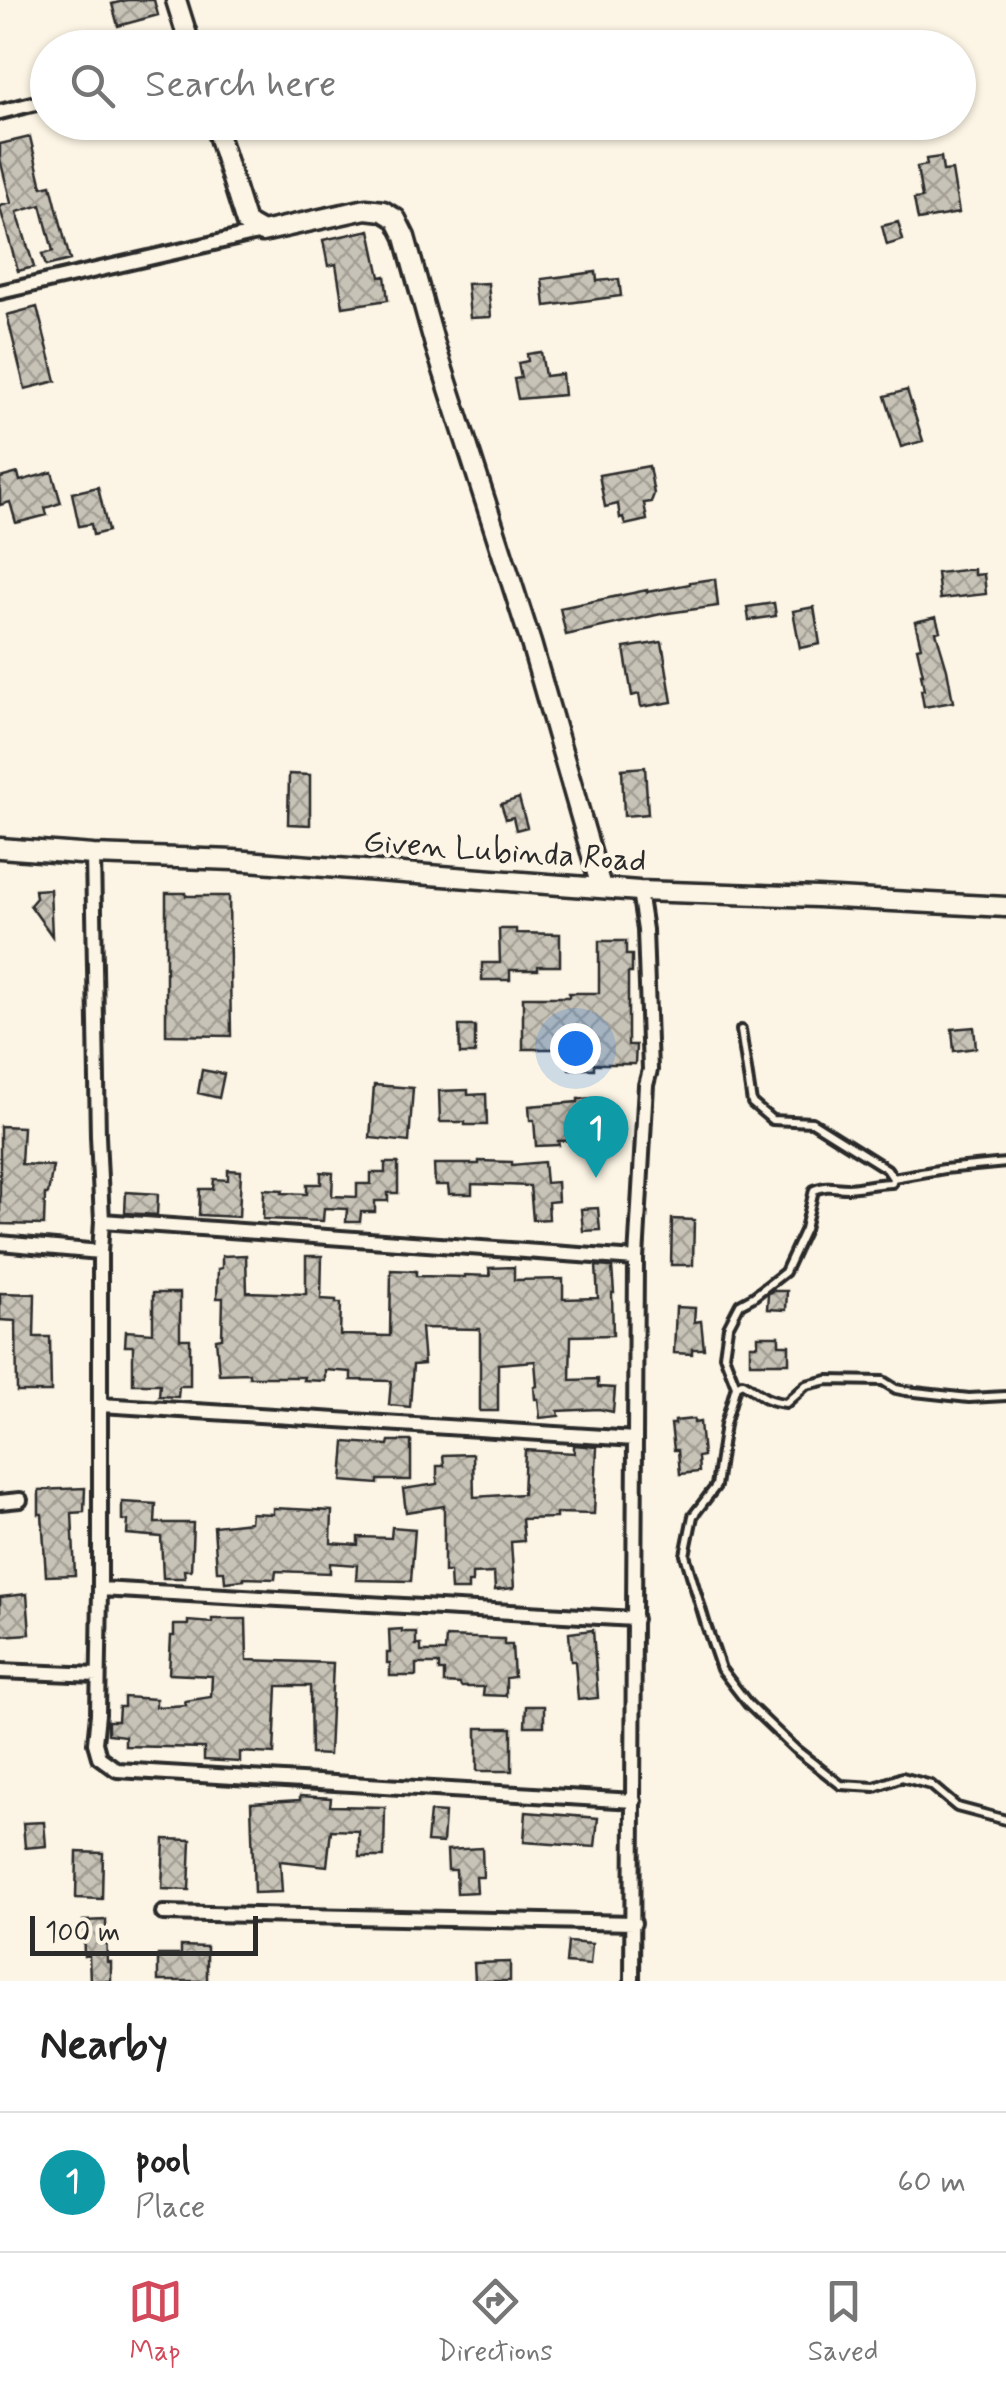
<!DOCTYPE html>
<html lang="en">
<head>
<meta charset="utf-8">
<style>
  :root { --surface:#fff; --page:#f2f2f2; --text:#222; --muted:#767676; --line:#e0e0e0; --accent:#d1495b }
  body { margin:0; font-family:Mynerve,sans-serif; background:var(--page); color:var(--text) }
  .scale { position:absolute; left:30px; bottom:25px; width:228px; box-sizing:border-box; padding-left:10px; border:5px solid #2b2b2b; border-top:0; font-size:28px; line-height:35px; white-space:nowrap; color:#2b2b2b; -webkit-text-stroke:8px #fcf5e5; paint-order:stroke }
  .you { position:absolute; left:575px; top:1048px; width:35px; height:35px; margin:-25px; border:8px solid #fff; border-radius:50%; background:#1a73e8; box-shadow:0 0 0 15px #1a73e833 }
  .badge { display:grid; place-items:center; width:65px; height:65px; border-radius:50%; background:var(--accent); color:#fff; font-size:32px; font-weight:700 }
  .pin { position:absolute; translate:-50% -82px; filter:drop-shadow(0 2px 5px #0008) }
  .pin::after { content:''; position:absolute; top:52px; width:35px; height:30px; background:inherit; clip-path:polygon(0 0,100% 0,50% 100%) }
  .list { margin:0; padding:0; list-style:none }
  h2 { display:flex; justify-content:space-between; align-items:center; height:130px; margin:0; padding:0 40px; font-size:42px }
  h2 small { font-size:32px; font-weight:400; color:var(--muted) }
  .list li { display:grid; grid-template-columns:65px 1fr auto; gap:30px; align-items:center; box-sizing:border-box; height:140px; padding:0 40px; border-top:2px solid var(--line) }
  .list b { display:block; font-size:38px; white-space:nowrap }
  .list p { margin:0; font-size:32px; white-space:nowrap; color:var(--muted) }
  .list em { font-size:32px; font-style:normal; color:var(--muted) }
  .icon { flex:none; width:55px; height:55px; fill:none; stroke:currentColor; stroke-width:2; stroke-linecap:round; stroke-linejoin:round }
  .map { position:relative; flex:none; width:1006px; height:1981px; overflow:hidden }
  .search { position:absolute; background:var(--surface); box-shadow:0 2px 8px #0004; left:30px; right:30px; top:30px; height:110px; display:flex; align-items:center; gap:25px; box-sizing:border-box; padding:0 35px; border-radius:55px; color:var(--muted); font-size:38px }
  .sheet { height:270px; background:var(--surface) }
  nav { display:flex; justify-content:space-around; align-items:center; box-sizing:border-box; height:140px; border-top:2px solid var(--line); background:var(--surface); font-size:28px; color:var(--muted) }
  nav a { display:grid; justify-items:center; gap:5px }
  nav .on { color:var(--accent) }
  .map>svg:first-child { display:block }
  .building { fill:url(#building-cross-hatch); stroke:#2b2b2b; stroke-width:2.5 }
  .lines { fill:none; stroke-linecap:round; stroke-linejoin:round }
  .lane-casing { stroke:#2b2b2b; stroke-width:14 }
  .street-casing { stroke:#2b2b2b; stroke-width:20 }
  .secondary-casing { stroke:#2b2b2b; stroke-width:25 }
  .lane { stroke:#fcf5e5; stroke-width:6 }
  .street { stroke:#fcf5e5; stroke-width:12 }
  .secondary { stroke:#fcf5e5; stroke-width:18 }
  .labels { text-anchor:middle; stroke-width:8; stroke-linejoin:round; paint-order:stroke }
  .street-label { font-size:32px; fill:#2b2b2b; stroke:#fcf5e5 }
</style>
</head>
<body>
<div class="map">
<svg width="1006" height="1981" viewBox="0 0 1006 1981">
  <defs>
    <pattern id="building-cross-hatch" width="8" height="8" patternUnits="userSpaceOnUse" patternTransform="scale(2.5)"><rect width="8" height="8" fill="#c8c3b7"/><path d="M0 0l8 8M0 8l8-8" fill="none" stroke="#a39f95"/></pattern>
  </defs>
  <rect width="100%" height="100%" fill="#fcf5e5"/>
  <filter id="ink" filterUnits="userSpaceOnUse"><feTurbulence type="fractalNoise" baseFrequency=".01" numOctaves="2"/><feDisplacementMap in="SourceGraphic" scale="20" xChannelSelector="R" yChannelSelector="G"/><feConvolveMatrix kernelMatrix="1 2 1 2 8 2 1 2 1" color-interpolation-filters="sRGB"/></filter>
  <g filter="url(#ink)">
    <path class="building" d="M 127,0 L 154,0 L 158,15 L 118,26 L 112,4 Z
      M 30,137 L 42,187 L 51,185 L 70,260 L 46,266 L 42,254 L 53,251 L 41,205 L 17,212 L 34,267 L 18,271 L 0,208 L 0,206 L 11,203 L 0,159 L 0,144 Z
      M 941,157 L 943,171 L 952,170 L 959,213 L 918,220 L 914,199 L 922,198 L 917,167 L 927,165 L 926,159 Z
      M 898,222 L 903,240 L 887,245 L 882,226 Z
      M 370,230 L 380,277 L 385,276 L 388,300 L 343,307 L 336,264 L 328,266 L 323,240 Z
      M 596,272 L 597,281 L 619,279 L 621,296 L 545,306 L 542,279 Z
      M 488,283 L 491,317 L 470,318 L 467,284 Z
      M 37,307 L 56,381 L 25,389 L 7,315 Z
      M 541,352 L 545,376 L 562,374 L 564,395 L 518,399 L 514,379 L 521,378 L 518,363 L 528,361 L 527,354 Z
      M 907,390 L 923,441 L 901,447 L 885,396 Z
      M 649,466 L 654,494 L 651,502 L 644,503 L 647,520 L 625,525 L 623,517 L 620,518 L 618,504 L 605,507 L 599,475 Z
      M 52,472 L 61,503 L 45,508 L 47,515 L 16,523 L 10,502 L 0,505 L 0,478 L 18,473 L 20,481 Z
      M 98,487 L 108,531 L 93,535 L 91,524 L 79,526 L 72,493 Z
      M 974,569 L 974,575 L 984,574 L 986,594 L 940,599 L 937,573 Z
      M 715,579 L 718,606 L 661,614 L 566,635 L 560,608 L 647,590 L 647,592 L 690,584 L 690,582 Z
      M 774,603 L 776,616 L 749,620 L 747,607 Z
      M 814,607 L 820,644 L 800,648 L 793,611 Z
      M 936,617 L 940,631 L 936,632 L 947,669 L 953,702 L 924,707 L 921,690 L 924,690 L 921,674 L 923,674 L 917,648 L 921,647 L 915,622 Z
      M 662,642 L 672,702 L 641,707 L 639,694 L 632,696 L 624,648 Z
      M 645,767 L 648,814 L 624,816 L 622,769 Z
      M 289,774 L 310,775 L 310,825 L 288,824 Z
      M 519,798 L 527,827 L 516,830 L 513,817 L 506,819 L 501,804 Z
      M 50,889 L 52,936 L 30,905 L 36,898 L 35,890 Z
      M 166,893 L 186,893 L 186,896 L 229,896 L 231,1036 L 166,1035 Z
      M 499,929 L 516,929 L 516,933 L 560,934 L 560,966 L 538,966 L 538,970 L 510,970 L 510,980 L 482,980 L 482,963 L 500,963 Z
      M 599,941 L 626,941 L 626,955 L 632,955 L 632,973 L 628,973 L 628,1045 L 636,1045 L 635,1064 L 594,1064 L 594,1069 L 569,1069 L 569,1049 L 523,1049 L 523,997 L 569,997 L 569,993 L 599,993 Z
      M 459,1026 L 475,1026 L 475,1054 L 460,1054 Z
      M 974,1027 L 976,1048 L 954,1051 L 952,1029 Z
      M 202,1070 L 224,1074 L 219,1098 L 198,1093 Z
      M 374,1085 L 413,1088 L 409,1142 L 370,1138 Z
      M 468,1090 L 468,1095 L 486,1094 L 487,1125 L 465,1125 L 465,1122 L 440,1122 L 439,1091 Z
      M 597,1098 L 598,1102 L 605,1102 L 607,1114 L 608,1130 L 599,1130 L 600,1139 L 558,1141 L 559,1145 L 536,1146 L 534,1120 L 530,1120 L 529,1106 L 578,1102 L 578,1099 Z
      M 0,1126 L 23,1127 L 21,1164 L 53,1166 L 48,1194 L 45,1194 L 44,1225 L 0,1224 Z
      M 479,1161 L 512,1162 L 512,1165 L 544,1162 L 546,1183 L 557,1182 L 558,1201 L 548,1202 L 549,1219 L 533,1220 L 530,1186 L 472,1184 L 472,1194 L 449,1194 L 448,1185 L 435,1185 L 434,1164 L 479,1164 Z
      M 385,1163 L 398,1163 L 398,1193 L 388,1193 L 388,1201 L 375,1201 L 375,1212 L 361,1212 L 360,1222 L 346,1222 L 347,1209 L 324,1208 L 323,1221 L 263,1219 L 264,1189 L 283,1190 L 282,1193 L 307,1194 L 307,1184 L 321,1184 L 321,1172 L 333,1173 L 332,1196 L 357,1197 L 357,1184 L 371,1184 L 371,1173 L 385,1173 Z
      M 228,1170 L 241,1171 L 239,1217 L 199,1215 L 200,1189 L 213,1189 L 214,1179 L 228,1180 Z
      M 126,1192 L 158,1194 L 157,1215 L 125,1213 Z
      M 598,1208 L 600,1230 L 583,1231 L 581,1209 Z
      M 672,1219 L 694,1220 L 693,1265 L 671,1265 Z
      M 246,1255 L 247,1292 L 306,1294 L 306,1256 L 322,1256 L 321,1299 L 336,1300 L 336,1303 L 341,1303 L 340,1335 L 390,1336 L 391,1270 L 416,1271 L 416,1276 L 465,1277 L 465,1275 L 490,1276 L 489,1268 L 514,1267 L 514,1280 L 563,1279 L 563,1299 L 598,1298 L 596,1266 L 612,1267 L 614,1293 L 612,1293 L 613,1335 L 571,1336 L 570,1380 L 598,1379 L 598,1387 L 615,1388 L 613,1412 L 599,1409 L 558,1411 L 559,1416 L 540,1418 L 538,1399 L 535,1399 L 534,1387 L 537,1386 L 535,1361 L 498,1364 L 498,1411 L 480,1411 L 480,1329 L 421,1328 L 424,1364 L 413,1365 L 410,1407 L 389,1405 L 391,1381 L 351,1380 L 351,1372 L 325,1370 L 325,1381 L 303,1380 L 304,1377 L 249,1377 L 249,1373 L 219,1374 L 216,1339 L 222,1338 L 223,1298 L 217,1298 L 218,1269 L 222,1268 L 222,1256 Z
      M 772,1291 L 787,1291 L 786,1310 L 767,1309 L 768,1294 Z
      M 0,1293 L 35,1294 L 34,1337 L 50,1337 L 51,1392 L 17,1392 L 16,1321 L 0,1320 Z
      M 153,1293 L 180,1293 L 180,1339 L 190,1339 L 190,1386 L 179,1386 L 178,1397 L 159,1396 L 160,1384 L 133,1384 L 133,1346 L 125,1346 L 126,1331 L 153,1333 Z
      M 676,1307 L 695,1308 L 694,1322 L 701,1321 L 704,1349 L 692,1349 L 692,1354 L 674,1353 Z
      M 758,1336 L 779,1336 L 779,1345 L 789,1345 L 789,1363 L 750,1363 L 750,1345 L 758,1345 Z
      M 694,1419 L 694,1423 L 700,1422 L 703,1456 L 698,1457 L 699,1472 L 680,1474 L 678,1450 L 674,1450 L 671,1424 L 675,1424 L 675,1421 Z
      M 389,1441 L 411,1441 L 411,1480 L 378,1480 L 378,1484 L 342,1481 L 345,1442 L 388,1445 Z
      M 574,1445 L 597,1447 L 594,1514 L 556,1513 L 556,1518 L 522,1519 L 524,1541 L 511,1542 L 514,1588 L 495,1590 L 494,1573 L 472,1574 L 472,1583 L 468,1583 L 468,1590 L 451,1590 L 450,1572 L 444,1572 L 444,1506 L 406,1512 L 403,1489 L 437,1484 L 437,1466 L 444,1466 L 443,1455 L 473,1454 L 474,1497 L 523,1494 L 525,1450 L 574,1453 Z
      M 85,1488 L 84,1512 L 72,1513 L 75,1575 L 46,1576 L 42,1514 L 39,1514 L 39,1490 Z
      M 122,1502 L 156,1504 L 155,1523 L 193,1523 L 191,1570 L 184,1570 L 185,1578 L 163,1578 L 161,1537 L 127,1534 L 128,1521 L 122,1520 Z
      M 273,1508 L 332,1511 L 331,1543 L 358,1545 L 358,1537 L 391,1538 L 392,1527 L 415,1529 L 411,1581 L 356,1580 L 357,1565 L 330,1563 L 330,1573 L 276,1571 L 275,1579 L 244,1578 L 244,1580 L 225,1582 L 224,1571 L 217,1571 L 214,1526 L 250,1522 L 251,1513 L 273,1514 Z
      M 27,1594 L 30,1634 L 0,1636 L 0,1597 Z
      M 212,1619 L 246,1619 L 247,1660 L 333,1663 L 329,1755 L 311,1754 L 310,1686 L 277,1686 L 274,1754 L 240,1752 L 240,1762 L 204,1760 L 204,1748 L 125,1746 L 125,1736 L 108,1734 L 108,1721 L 118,1721 L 119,1707 L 124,1707 L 124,1697 L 156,1699 L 156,1707 L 186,1705 L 185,1701 L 211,1697 L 212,1676 L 169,1674 L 171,1636 L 174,1636 L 174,1625 L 188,1625 L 188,1621 L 212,1623 Z
      M 402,1629 L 402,1632 L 416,1632 L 416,1645 L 421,1645 L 421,1652 L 445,1652 L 446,1637 L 504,1639 L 504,1645 L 512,1645 L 514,1677 L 506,1678 L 506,1696 L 483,1695 L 484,1687 L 461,1687 L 460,1684 L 444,1683 L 444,1671 L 439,1671 L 439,1664 L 416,1664 L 416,1676 L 390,1676 L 390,1663 L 387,1663 L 387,1653 L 390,1653 L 389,1630 Z
      M 593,1630 L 598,1698 L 578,1700 L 575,1661 L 571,1661 L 569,1633 Z
      M 526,1706 L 544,1706 L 544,1726 L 525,1726 Z
      M 477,1728 L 512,1728 L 512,1771 L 477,1771 Z
      M 300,1796 L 331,1798 L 330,1806 L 385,1807 L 384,1857 L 359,1857 L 359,1831 L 331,1830 L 327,1866 L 280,1861 L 282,1892 L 254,1893 L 251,1803 L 300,1800 Z
      M 430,1812 L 445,1813 L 443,1843 L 427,1842 Z
      M 526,1812 L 598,1818 L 595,1847 L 524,1842 Z
      M 44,1822 L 46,1846 L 25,1848 L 23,1823 Z
      M 164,1839 L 191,1840 L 189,1890 L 162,1889 Z
      M 482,1848 L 483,1877 L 476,1877 L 477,1892 L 457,1893 L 456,1870 L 448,1870 L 447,1850 Z
      M 77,1852 L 103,1853 L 102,1899 L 76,1898 Z
      M 106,1920 L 107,1962 L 111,1962 L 111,1981 L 90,1981 L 89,1955 L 84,1956 L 83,1921 Z
      M 568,1942 L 592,1944 L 590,1965 L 566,1963 Z
      M 181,1946 L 207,1947 L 207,1981 L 158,1981 L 158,1955 L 181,1955 Z
      M 510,1962 L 510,1981 L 475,1981 L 474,1963 Z"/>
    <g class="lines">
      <g class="lane-casing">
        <path id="lane" d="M 741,1030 L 752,1103 L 772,1120 L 812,1122 L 887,1169 L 893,1178 L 944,1169 L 1006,1163
          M 893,1178 L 892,1183 C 876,1183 863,1187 848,1188 C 832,1188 831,1184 814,1190 L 805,1229 L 785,1272 L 753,1297 L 740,1304 L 728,1327 L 724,1355 L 736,1386 L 725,1424 L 716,1486 L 693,1516 L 685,1555 L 706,1625 L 721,1669 L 748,1704 L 795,1749 L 841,1785 L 875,1787 L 902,1777 L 931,1785 L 957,1807 L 1006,1820
          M 736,1386 L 742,1383 C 761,1393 763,1401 786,1403 L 806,1385 L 828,1380 L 883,1381 L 896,1389 L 906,1391 L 969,1398 L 1006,1396"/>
      </g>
      <g class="street-casing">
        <path id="street" d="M 0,112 L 48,100
          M 0,292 L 262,232
          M 93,855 L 98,1136 L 102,1221 L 100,1252 L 100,1589 L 98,1714 L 95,1743 L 99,1757 L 117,1770 L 634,1801
          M 102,1221 L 636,1259
          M 0,1243 L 100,1252
          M 101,1405 L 635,1439
          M 0,1502 L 20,1500
          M 100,1589 L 635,1619
          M 0,1671 L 98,1675
          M 163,1913 L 634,1923
          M 632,1981 L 636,1259 L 646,1085 L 650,1070 L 645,930 L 639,891"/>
      </g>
      <g class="secondary-casing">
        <path id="secondary" d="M 176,0 L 191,48
          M 214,122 L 246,223 L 262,232 L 366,209 L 383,211 L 396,219 L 405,237 L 435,345 L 531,643 L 601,887
          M 0,848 L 93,855 L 234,860 L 639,891 L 817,897 L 1006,907"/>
      </g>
      <use href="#lane" class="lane"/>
      <use href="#street" class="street"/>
      <use href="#secondary" class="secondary"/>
    </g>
  </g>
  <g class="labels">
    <g class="street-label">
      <text transform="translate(505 850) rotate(4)" y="11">Given Lubinda Road</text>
    </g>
  </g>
</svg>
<div class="scale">100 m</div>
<div class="you"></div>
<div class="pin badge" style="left:596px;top:1178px;background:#0f9aa8">1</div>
<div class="search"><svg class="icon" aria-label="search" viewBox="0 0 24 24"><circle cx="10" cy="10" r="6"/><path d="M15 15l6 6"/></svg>Search here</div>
</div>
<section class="sheet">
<h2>Nearby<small></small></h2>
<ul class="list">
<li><span class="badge" style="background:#0f9aa8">1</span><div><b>pool</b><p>Place</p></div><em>60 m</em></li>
</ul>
</section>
<nav>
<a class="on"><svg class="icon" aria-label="map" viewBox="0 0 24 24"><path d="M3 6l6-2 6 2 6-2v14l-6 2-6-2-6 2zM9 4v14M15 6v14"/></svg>Map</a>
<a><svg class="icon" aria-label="directions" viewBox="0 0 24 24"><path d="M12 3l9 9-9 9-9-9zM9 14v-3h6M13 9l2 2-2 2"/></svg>Directions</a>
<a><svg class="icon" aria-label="saved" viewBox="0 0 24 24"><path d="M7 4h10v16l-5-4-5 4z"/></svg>Saved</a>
</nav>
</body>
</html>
